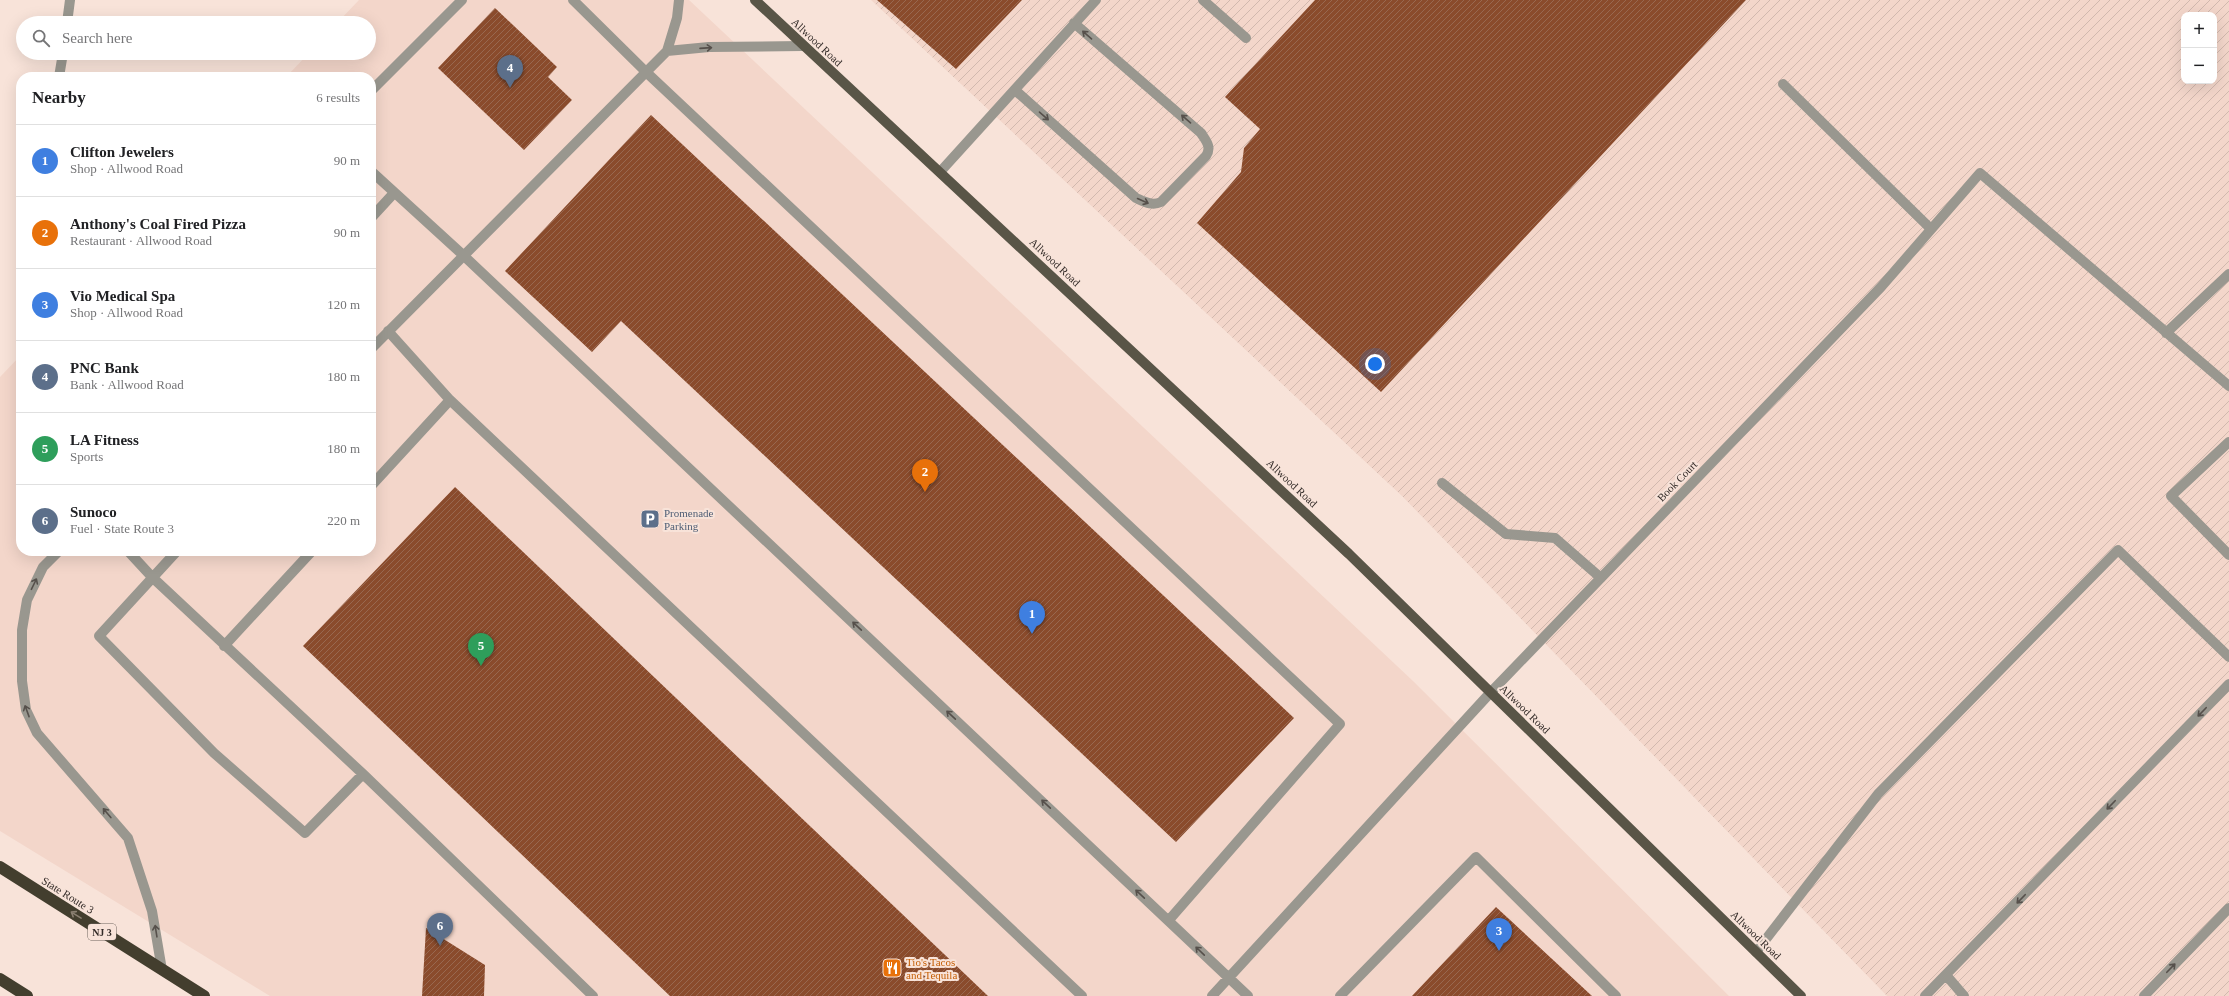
<!DOCTYPE html>
<html lang="en">
<head>
<meta charset="utf-8">
<style>
  :root { --surface:#fff; --page:#f2f2f2; --text:#202124; --muted:#757577; --line:#e0e0e0; --accent:#ab358c }
  body { margin:0; font-family:Georgia,serif; background:var(--page); color:var(--text) }
  .controls { position:absolute; right:12px; top:12px; display:grid; overflow:hidden; border-radius:8px; box-shadow:0 4px 16px #0002 }
  .controls button { width:36px; height:36px; display:grid; place-items:center; padding:0; border:0; border-bottom:1px solid var(--line); background:var(--surface); color:var(--text); font:20px sans-serif }
  .you { position:absolute; left:1375px; top:364px; width:14px; height:14px; margin:-10px; border:3px solid #fff; border-radius:50%; background:#1a73e8; box-shadow:0 0 0 6px #1a73e833 }
  .badge { display:grid; place-items:center; width:26px; height:26px; border-radius:50%; background:var(--accent); color:#fff; font-size:13px; font-weight:700 }
  .pin { position:absolute; translate:-50% -33px; filter:drop-shadow(0 1px 2px #0008) }
  .pin::after { content:''; position:absolute; top:21px; width:14px; height:12px; background:inherit; clip-path:polygon(0 0,100% 0,50% 100%) }
  .list { margin:0; padding:0; list-style:none }
  h2 { display:flex; justify-content:space-between; align-items:center; height:52px; margin:0; padding:0 16px; font-size:17px }
  h2 small { font-size:13px; font-weight:400; color:var(--muted) }
  .list li { display:grid; grid-template-columns:26px 1fr auto; gap:12px; align-items:center; box-sizing:border-box; height:72px; padding:0 16px; border-top:1px solid var(--line) }
  .list b { display:block; font-size:15px; white-space:nowrap }
  .list p { margin:0; font-size:13px; white-space:nowrap; color:var(--muted) }
  .list em { font-size:13px; font-style:normal; color:var(--muted) }
  .icon { flex:none; width:22px; height:22px; fill:none; stroke:currentColor; stroke-width:2; stroke-linecap:round; stroke-linejoin:round }
  .map { position:relative; flex:none; width:2229px; height:996px; overflow:hidden }
  .search { position:absolute; background:var(--surface); box-shadow:0 4px 16px #0002; left:16px; top:16px; width:360px; height:44px; display:flex; align-items:center; gap:10px; box-sizing:border-box; padding:0 14px; border-radius:22px; color:var(--muted); font-size:15px }
  .panel { position:absolute; background:var(--surface); box-shadow:0 4px 16px #0002; left:16px; top:72px; width:360px; height:484px; border-radius:16px }
  .map>svg:first-child { display:block }
  .built { fill:#f3d6ca }
  .industrial { fill:url(#industrial-furrows); fill-rule:evenodd }
  .building { fill:url(#building-hatch) }
  .lines { fill:none; stroke-linecap:round; stroke-linejoin:round }
  .minor { stroke:#99978f; stroke-width:10 }
  .major { stroke:#595547; stroke-width:10 }
  .highway { stroke:#433e2e; stroke-width:12 }
  .oneway { stroke:#56504b }
  .oneway2 { stroke:#8b8072 }
  .labels { text-anchor:middle; stroke-width:4; stroke-linejoin:round; paint-order:stroke }
  .shield { fill:#f8e3d9; stroke:#6d625c; stroke-width:1 }
  .shield-label { font-size:10px; font-weight:bold; fill:#322a27 }
  .street-label { font-size:11px; fill:#322a27; stroke:#f8e3d9 }
  .service-label { font-size:11px; fill:#4e5e75; stroke:#f8e3d9; text-anchor:start }
  .food-label { font-size:11px; fill:#c56008; stroke:#f8e3d9; text-anchor:start }
</style>
</head>
<body>
<div class="map">
<svg width="2229" height="996" viewBox="0 0 2229 996">
  <defs>
    <pattern id="industrial-furrows" width="10" height="10" patternUnits="userSpaceOnUse"><rect width="10" height="10" fill="#f3d6ca"/><path d="M-1 1l2-2M0 10L10 0M9 11l2-2" fill="none" stroke="#d1b8ae"/></pattern>
    <pattern id="building-hatch" width="6" height="6" patternUnits="userSpaceOnUse"><rect width="6" height="6" fill="#8a4b2c"/><path d="M-1 1l2-2M0 6l6-6M5 7l2-2" fill="none" stroke="#986850"/></pattern>
  </defs>
  <rect width="100%" height="100%" fill="#f8e3d9"/>
  <path class="built" d="M 359,0 L 689,0 L 1413,681 L 1729,996 L 270,996 L 0,831 L 0,377 L 21,355 L 21,551 L 371,551 L 371,77 L 286,77 L 309,53 L 369,53 L 369,23 L 337,23 Z"/>
  <path class="industrial" d="M 871,0 L 2229,0 L 2229,996 L 1887,996 L 1402,496 ZM 2184,15 L 2214,15 L 2214,81 L 2184,81 Z"/>
  <path class="building" d="M 877,0 L 1022,0 L 956,69 Z
    M 1315,0 L 1746,0 L 1381,392 L 1197,223 L 1241,172 L 1244,148 L 1260,129 L 1225,97 Z
    M 495,8 L 557,67 L 548,77 L 572,100 L 524,150 L 438,68 Z
    M 651,115 L 1294,718 L 1176,842 L 621,321 L 592,352 L 505,271 Z
    M 455,487 L 988,996 L 670,996 L 303,646 Z
    M 1496,907 L 1592,996 L 1412,996 Z
    M 426,928 L 485,965 L 484,996 L 422,996 Z"/>
  <g class="lines">
    <path class="minor" d="M 573,0 L 646,72 L 1340,724 L 1169,920
      M 1203,0 L 1246,38
      M 67,23 L 70,0
      M 667,51 L 709,47 L 802,46
      M 59,77 L 63,53
      M 1783,84 L 1931,229
      M 1015,90 L 1136,198 C 1145,202 1152,206 1161,202 L 1206,156 C 1212,147 1206,141 1201,133 L 1074,23
      M 371,91 L 462,0
      M 371,171 L 463,255 L 1248,996
      M 940,172 L 1096,0
      M 371,218 L 394,193
      M 388,331 L 450,400 L 1082,996
      M 2166,333 L 2229,274
      M 371,349 L 667,51 L 677,18 L 679,0
      M 2229,442 L 2171,496 L 2229,555
      M 1442,483 L 1506,534 L 1555,538 L 1601,578
      M 371,486 L 450,400
      M 59,551 L 43,567 L 27,600 L 22,630 L 22,681 L 26,710 L 37,733 L 128,838 L 152,911 L 162,970
      M 128,551 L 152,577 L 363,774 L 593,996
      M 177,551 L 99,636 L 214,753 L 305,833 L 363,774
      M 224,646 L 312,551
      M 1756,952 L 1878,794 L 2118,550 L 2229,657
      M 1946,975 L 1964,996
      M 1212,996 L 1491,692 L 1881,287 L 1980,173 L 2229,386
      M 1340,996 L 1476,857 L 1616,996
      M 1925,996 L 2229,684
      M 2144,996 L 2229,908"/>
    <path class="major" d="M 755,0 L 1349,554 L 1801,996"/>
    <path class="highway" d="M 0,867 L 204,996
      M 0,979 L 27,996"/>
  </g>
  <defs><path id="oneway-shaft" d="M-6 0H5M1.5-3L5.5 0L1.5 3" fill="none" stroke-width="1.6" stroke-linecap="round" stroke-linejoin="round"/></defs>
  <g class="oneway">
    <use href="#oneway-shaft" transform="translate(1087 35) rotate(-139)"/>
    <use href="#oneway-shaft" transform="translate(706 48) rotate(-4)"/>
    <use href="#oneway-shaft" transform="translate(1044 116) rotate(41)"/>
    <use href="#oneway-shaft" transform="translate(1186 119) rotate(-139)"/>
    <use href="#oneway-shaft" transform="translate(1143 201) rotate(24)"/>
    <use href="#oneway-shaft" transform="translate(34 584) rotate(-64)"/>
    <use href="#oneway-shaft" transform="translate(857 626) rotate(-137)"/>
    <use href="#oneway-shaft" transform="translate(27 711) rotate(-110)"/>
    <use href="#oneway-shaft" transform="translate(2202 712) rotate(134)"/>
    <use href="#oneway-shaft" transform="translate(951 715) rotate(-137)"/>
    <use href="#oneway-shaft" transform="translate(1046 804) rotate(-137)"/>
    <use href="#oneway-shaft" transform="translate(2111 805) rotate(134)"/>
    <use href="#oneway-shaft" transform="translate(107 813) rotate(-130)"/>
    <use href="#oneway-shaft" transform="translate(1140 894) rotate(-137)"/>
    <use href="#oneway-shaft" transform="translate(2021 899) rotate(134)"/>
    <use href="#oneway-shaft" transform="translate(156 931) rotate(-99)"/>
    <use href="#oneway-shaft" transform="translate(1200 951) rotate(-136)"/>
    <use href="#oneway-shaft" transform="translate(2171 968) rotate(-46)"/>
  </g>
  <use class="oneway2" href="#oneway-shaft" transform="translate(76 915) rotate(-148)"/>
  <defs>
    <g id="parking-square" transform="scale(1)"><rect x="-9" y="-9" width="18" height="18" rx="4" fill="#5c6f8a" stroke="#f8e3d9"/><path d="M-3.5-5.5H1a3.5 3.5 0 0 1 0 7H-1V5.5H-3.5ZM-1-3.4V-.6H.8a1.4 1.4 0 0 0 0-2.8Z" fill="#fff"/></g>
    <g id="restaurant-square" transform="scale(1)"><rect x="-9" y="-9" width="18" height="18" rx="4" fill="#e8710a" stroke="#f8e3d9"/><path d="M-5-6h1v4h1v-4h1v4h1v-4h1v5L-1.5 .5V6h-2V.5L-5-1ZM5-6V6H3V1.5H1.5Q1.5-4 5-6Z" fill="#fff"/></g>
  </defs>
  <g fill-rule="evenodd">
    <use href="#parking-square" x="650" y="519"/>
    <use href="#restaurant-square" x="892" y="968"/>
  </g>
  <g class="labels">
    <rect class="shield" x="88" y="924" width="28" height="16" rx="3"/>
    <g class="shield-label">
      <text x="102" y="936">NJ 3</text>
    </g>
    <g class="street-label">
      <text transform="translate(817 42) rotate(43)" y="4">Allwood Road</text>
      <text transform="translate(1055 262) rotate(43)" y="4">Allwood Road</text>
      <text transform="translate(1677 481) rotate(-46)" y="4">Book Court</text>
      <text transform="translate(1292 483) rotate(43)" y="4">Allwood Road</text>
      <text transform="translate(1525 709) rotate(44)" y="4">Allwood Road</text>
      <text transform="translate(68 895) rotate(32)" y="4">State Route 3</text>
      <text transform="translate(1756 935) rotate(44)" y="4">Allwood Road</text>
    </g>
    <g class="service-label">
      <text x="664" y="517">Promenade<tspan x="664" dy="13">Parking</tspan></text>
    </g>
    <g class="food-label">
      <text x="906" y="966">Tio's Tacos<tspan x="906" dy="13">and Tequila</tspan></text>
    </g>
  </g>
</svg>
<div class="controls">
<button>+</button>
<button>−</button>
</div>
<div class="you"></div>
<div class="pin badge" style="left:1032px;top:634px;background:#3f7fe0">1</div>
<div class="pin badge" style="left:925px;top:492px;background:#e8710a">2</div>
<div class="pin badge" style="left:1499px;top:951px;background:#3f7fe0">3</div>
<div class="pin badge" style="left:510px;top:88px;background:#5c6f8a">4</div>
<div class="pin badge" style="left:481px;top:666px;background:#2e9e5b">5</div>
<div class="pin badge" style="left:440px;top:946px;background:#5c6f8a">6</div>
<div class="search"><svg class="icon" aria-label="search" viewBox="0 0 24 24"><circle cx="10" cy="10" r="6"/><path d="M15 15l6 6"/></svg>Search here</div>
<section class="panel">
<h2>Nearby<small>6 results</small></h2>
<ul class="list">
<li><span class="badge" style="background:#3f7fe0">1</span><div><b>Clifton Jewelers</b><p>Shop · Allwood Road</p></div><em>90 m</em></li>
<li><span class="badge" style="background:#e8710a">2</span><div><b>Anthony's Coal Fired Pizza</b><p>Restaurant · Allwood Road</p></div><em>90 m</em></li>
<li><span class="badge" style="background:#3f7fe0">3</span><div><b>Vio Medical Spa</b><p>Shop · Allwood Road</p></div><em>120 m</em></li>
<li><span class="badge" style="background:#5c6f8a">4</span><div><b>PNC Bank</b><p>Bank · Allwood Road</p></div><em>180 m</em></li>
<li><span class="badge" style="background:#2e9e5b">5</span><div><b>LA Fitness</b><p>Sports</p></div><em>180 m</em></li>
<li><span class="badge" style="background:#5c6f8a">6</span><div><b>Sunoco</b><p>Fuel · State Route 3</p></div><em>220 m</em></li>
</ul>
</section>
</div>
</body>
</html>
